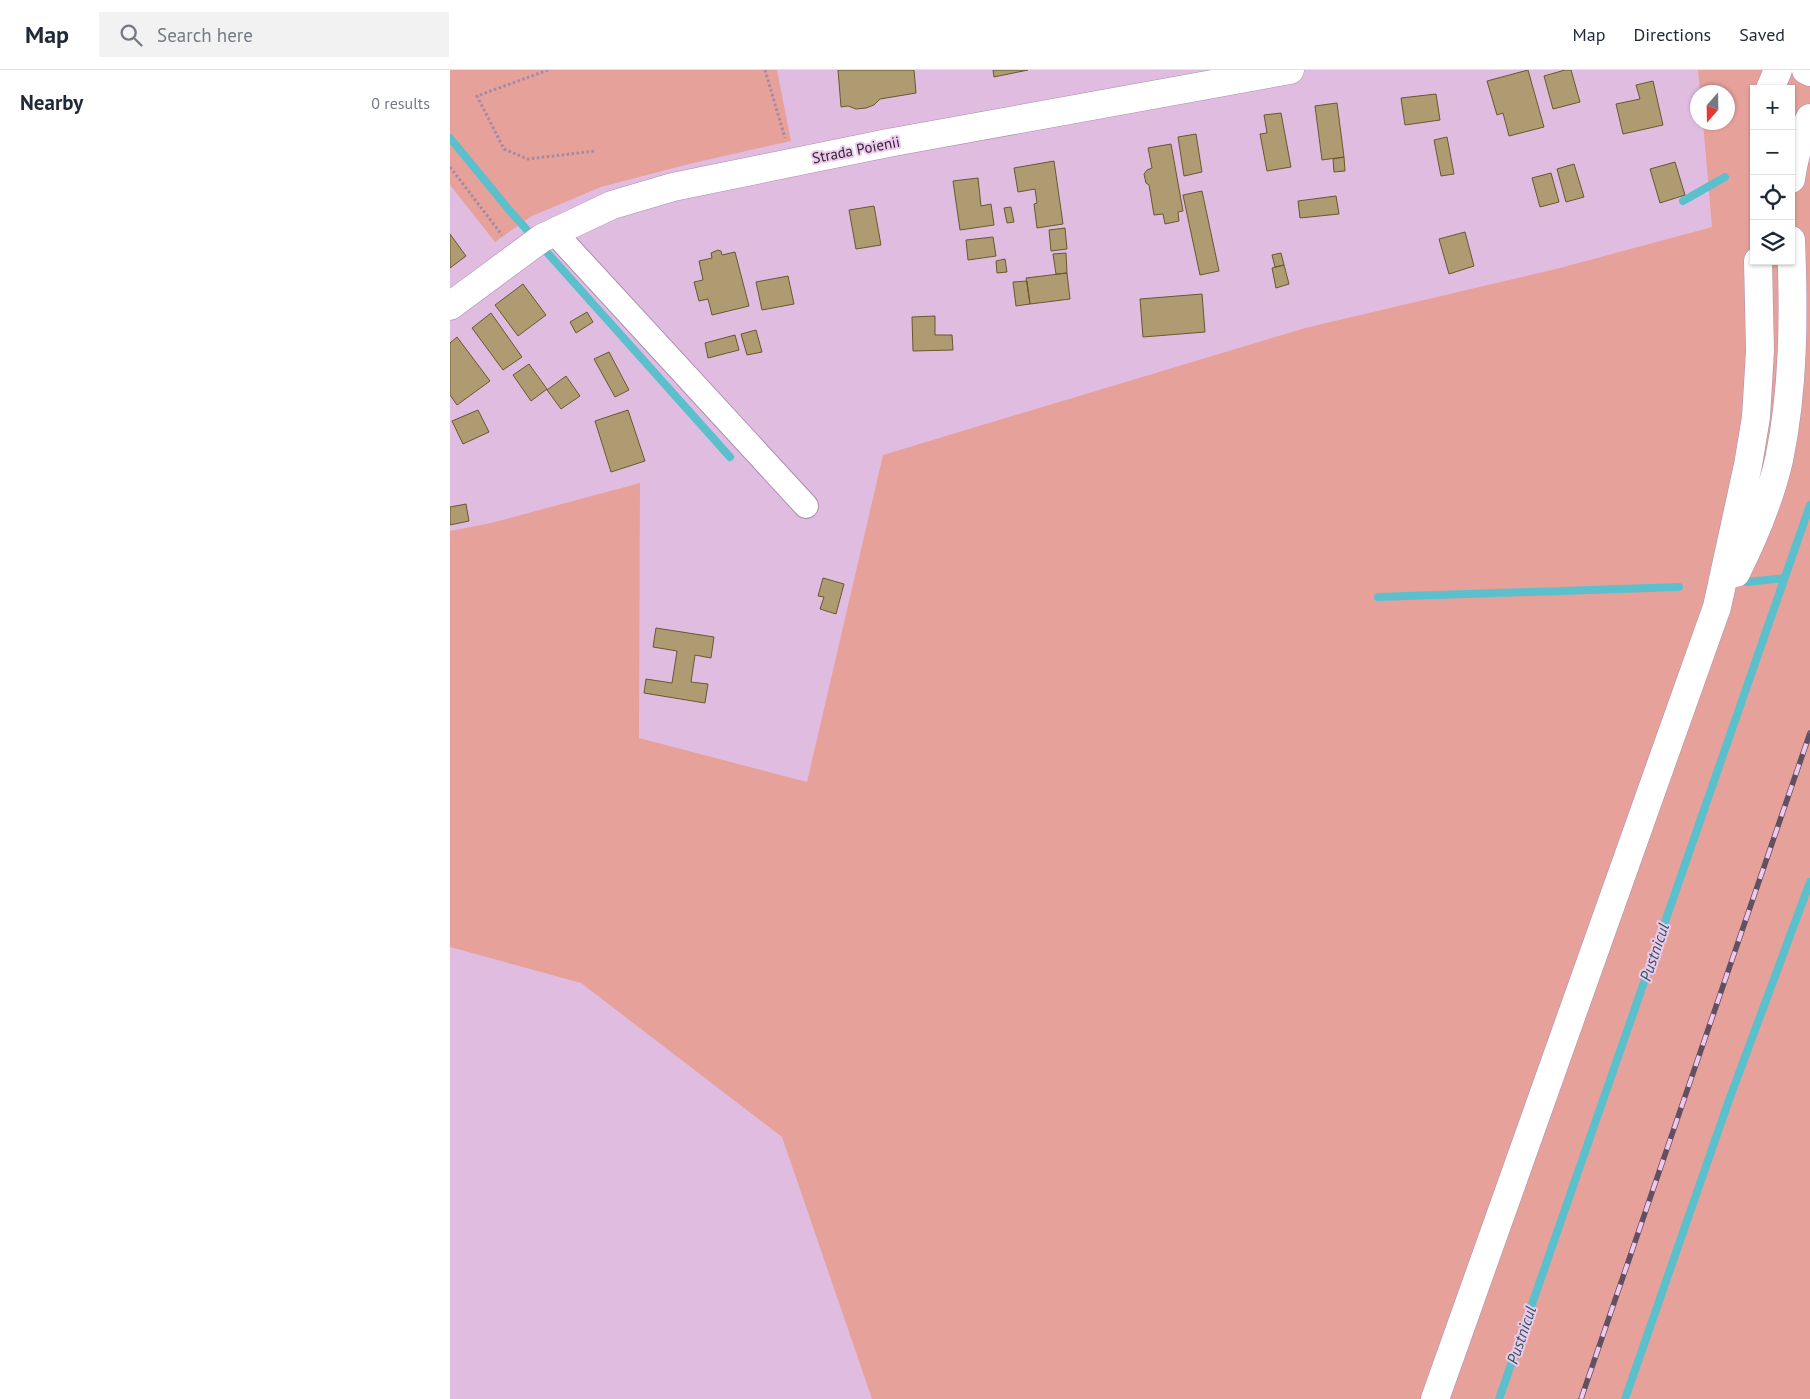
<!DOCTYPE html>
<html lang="en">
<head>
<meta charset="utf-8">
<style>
  :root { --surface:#fff; --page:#f2f2f3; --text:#1f2937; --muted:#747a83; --line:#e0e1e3 }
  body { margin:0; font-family:"PT Sans",sans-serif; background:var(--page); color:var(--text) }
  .controls { position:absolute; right:15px; top:15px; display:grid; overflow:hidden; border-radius:0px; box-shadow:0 1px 4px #0004 }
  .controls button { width:45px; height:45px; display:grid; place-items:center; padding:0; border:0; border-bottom:1px solid var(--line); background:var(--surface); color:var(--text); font:25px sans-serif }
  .compass { position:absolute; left:1240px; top:15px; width:45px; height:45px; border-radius:50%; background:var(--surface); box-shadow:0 1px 4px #0004; rotate:200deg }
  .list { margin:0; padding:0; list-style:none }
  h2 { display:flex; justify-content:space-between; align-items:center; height:65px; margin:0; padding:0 20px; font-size:21px }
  h2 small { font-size:16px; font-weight:400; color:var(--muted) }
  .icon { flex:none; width:28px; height:28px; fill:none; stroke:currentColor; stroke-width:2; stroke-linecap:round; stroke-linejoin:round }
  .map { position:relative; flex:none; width:1360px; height:1329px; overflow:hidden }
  header { display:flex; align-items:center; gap:30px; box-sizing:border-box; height:70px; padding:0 25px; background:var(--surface); border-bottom:1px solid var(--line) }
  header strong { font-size:24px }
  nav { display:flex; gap:28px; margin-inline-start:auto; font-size:18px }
  .search { width:350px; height:45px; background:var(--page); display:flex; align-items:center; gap:12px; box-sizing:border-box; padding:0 18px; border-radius:0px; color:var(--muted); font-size:19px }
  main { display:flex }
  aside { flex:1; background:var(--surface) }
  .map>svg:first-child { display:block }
  .green { fill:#e6a29a; fill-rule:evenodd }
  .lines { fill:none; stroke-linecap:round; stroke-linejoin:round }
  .stream { stroke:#5bc0cc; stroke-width:8 }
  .building { fill:#af9b72; stroke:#68572f }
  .minor-casing { stroke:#ac8cad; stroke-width:26 }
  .primary-casing { stroke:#ac8cad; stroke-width:29 }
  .path { stroke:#a489a4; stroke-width:3; stroke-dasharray:2.5 2.5; stroke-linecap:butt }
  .minor { stroke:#fff; stroke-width:24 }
  .primary { stroke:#fff; stroke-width:28 }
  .rail-casing { stroke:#624f62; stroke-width:5.5 }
  .rail { stroke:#edcaed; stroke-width:4; stroke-dasharray:11; stroke-linecap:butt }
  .labels { text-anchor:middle; stroke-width:4; stroke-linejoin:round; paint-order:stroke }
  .street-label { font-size:15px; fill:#322532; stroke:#edcaed }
  .water-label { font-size:16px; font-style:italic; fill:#2b585e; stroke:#edcaed }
</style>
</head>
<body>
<header>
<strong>Map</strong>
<div class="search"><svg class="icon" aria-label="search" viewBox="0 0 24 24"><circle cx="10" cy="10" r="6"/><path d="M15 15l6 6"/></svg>Search here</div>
<nav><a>Map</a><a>Directions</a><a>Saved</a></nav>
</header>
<main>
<aside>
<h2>Nearby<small>0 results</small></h2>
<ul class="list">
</ul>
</aside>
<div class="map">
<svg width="1360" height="1329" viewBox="0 0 1360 1329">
  <rect width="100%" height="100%" fill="#e0bde0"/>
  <path class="green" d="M 0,0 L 327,0 L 341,71 L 239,94 L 151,117 L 82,146 L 45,172 L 0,115 Z
    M 1248,0 L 1360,0 L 1360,1329 L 422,1329 L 332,1067 L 131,913 L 0,877 L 0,461 L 41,453 L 190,413 L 189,668 L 357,712 L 433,385 L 855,258 L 1106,199 L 1262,157 L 1253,53 L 1278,52 L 1278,22 L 1250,22 ZM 1304,19 L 1341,19 L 1341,191 L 1304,191 Z"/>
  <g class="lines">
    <path class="stream" d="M 0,68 L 60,141 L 280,387
      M 1233,131 L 1275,107
      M 1297,512 L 1334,508
      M 928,527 L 1229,517
      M 1049,1329 L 1360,435
      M 1175,1329 L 1279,1030 L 1360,812"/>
  </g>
  <path class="building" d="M 388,0 L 464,0 L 466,23 L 430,29 L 424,35 L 416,38 L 406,39 L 398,36 L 391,37 Z
    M 543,0 L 578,0 L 544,7 Z
    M 1078,0 L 1094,57 L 1059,66 L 1053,43 L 1047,45 L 1037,11 Z
    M 1115,0 L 1121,0 L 1130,32 L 1103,39 L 1094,6 Z
    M 1203,11 L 1213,55 L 1173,64 L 1166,34 L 1190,29 L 1186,15 Z
    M 986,24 L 990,50 L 955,55 L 951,28 Z
    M 887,33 L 894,87 L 872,90 L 865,36 Z
    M 831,43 L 841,97 L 817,101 L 810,64 L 817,63 L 814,45 Z
    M 746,64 L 752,102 L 734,106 L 728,67 Z
    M 997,67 L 1004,104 L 991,106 L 984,70 Z
    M 721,74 L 733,141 L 728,142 L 729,151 L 715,154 L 713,144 L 704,145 L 699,115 L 696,113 L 694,104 L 697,100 L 702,98 L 698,78 Z
    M 894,87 L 895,101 L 884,102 L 883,89 Z
    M 604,91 L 613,154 L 587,158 L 584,134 L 587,133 L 585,119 L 568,122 L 564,98 Z
    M 1225,92 L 1235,125 L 1210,133 L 1200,99 Z
    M 1124,94 L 1134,127 L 1116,132 L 1107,99 Z
    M 1101,103 L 1109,132 L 1090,137 L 1082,108 Z
    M 528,108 L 531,136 L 541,134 L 544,155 L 510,160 L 503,111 Z
    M 752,121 L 769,201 L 750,205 L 733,125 Z
    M 886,126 L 889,144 L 850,148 L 848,131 Z
    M 424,136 L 431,175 L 406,179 L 399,140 Z
    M 561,137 L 564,152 L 557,153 L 554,138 Z
    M 615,158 L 617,179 L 601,181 L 599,160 Z
    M 1015,162 L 1024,196 L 999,204 L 989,169 Z
    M 0,164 L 16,186 L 0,198 Z
    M 543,167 L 546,186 L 518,190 L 516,170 Z
    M 268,180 L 271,181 L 272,185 L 285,182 L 299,236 L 262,245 L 258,229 L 249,231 L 244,212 L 253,210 L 249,191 L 262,188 L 261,183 Z
    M 616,183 L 617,203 L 606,204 L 603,184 Z
    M 831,183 L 834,195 L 825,197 L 822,185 Z
    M 555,189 L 557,202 L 547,203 L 546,191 Z
    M 834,195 L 839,214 L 826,218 L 822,198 Z
    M 617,203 L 620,229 L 580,234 L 576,208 Z
    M 338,206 L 344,234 L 312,240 L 306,212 Z
    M 577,211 L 580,234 L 566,236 L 563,212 Z
    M 73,214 L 96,245 L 68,266 L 45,235 Z
    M 752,224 L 755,262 L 693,267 L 690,229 Z
    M 137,242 L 143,252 L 126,263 L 120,252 Z
    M 41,243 L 72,287 L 53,300 L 22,258 Z
    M 485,246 L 485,265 L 502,265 L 503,280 L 463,281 L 462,247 Z
    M 306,260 L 312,282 L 297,285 L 291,264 Z
    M 285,265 L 289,280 L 258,288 L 255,273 Z
    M 7,267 L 40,311 L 7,335 L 0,325 L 0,273 Z
    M 159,282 L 179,320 L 165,327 L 144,289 Z
    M 79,294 L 97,319 L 81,331 L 63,305 Z
    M 116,306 L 130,326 L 111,339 L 97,320 Z
    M 28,340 L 39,362 L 13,374 L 2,351 Z
    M 178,340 L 195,391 L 161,402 L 145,351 Z
    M 16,434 L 19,451 L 0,455 L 0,437 Z
    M 373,508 L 394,514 L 386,544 L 370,539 L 374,527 L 368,526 Z
    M 206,558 L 264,567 L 261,588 L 245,585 L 241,612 L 258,614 L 255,633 L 194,623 L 196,609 L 222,613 L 227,581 L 203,577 Z"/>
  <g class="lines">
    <g class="minor-casing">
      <path id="minor" d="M 104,162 L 356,436"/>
    </g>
    <g class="primary-casing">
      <path id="primary" d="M 1356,0 L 1360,2
        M 1320,19 L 1328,0
        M 1341,109 C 1344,88 1349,68 1360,48
        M 0,236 L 92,168 L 162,135 L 223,117 L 438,73 L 840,0
        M 1286,503 C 1304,467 1320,429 1329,390 C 1344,318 1344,243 1341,170
        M 985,1329 L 1267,537 L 1298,395 L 1306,347 L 1310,281 L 1308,191"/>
    </g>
    <path class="path" d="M 98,0 L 27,26 L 54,79 L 78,89 L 145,81
      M 315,0 L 335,68
      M 0,97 L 52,165"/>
    <use href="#minor" class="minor"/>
    <use href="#primary" class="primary"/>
    <g class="rail-casing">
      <path id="rail" d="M 1131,1329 L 1360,663"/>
    </g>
    <use href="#rail" class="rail"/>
  </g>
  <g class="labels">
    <g class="street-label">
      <text transform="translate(406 80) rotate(-11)" y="5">Strada Poienii</text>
    </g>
    <g class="water-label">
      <text transform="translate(1204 882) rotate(-71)" y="6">Pustnicul</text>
      <text transform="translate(1071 1265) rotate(-71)" y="6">Pustnicul</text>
    </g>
  </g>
</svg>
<div class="controls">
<button>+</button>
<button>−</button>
<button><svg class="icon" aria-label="locate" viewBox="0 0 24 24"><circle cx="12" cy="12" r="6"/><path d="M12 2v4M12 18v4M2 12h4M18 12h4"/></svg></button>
<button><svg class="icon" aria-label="layers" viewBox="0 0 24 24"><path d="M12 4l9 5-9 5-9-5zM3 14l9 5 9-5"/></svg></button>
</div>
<svg class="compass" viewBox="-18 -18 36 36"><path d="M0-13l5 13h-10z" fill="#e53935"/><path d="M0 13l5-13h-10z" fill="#747a83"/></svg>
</div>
</main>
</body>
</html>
